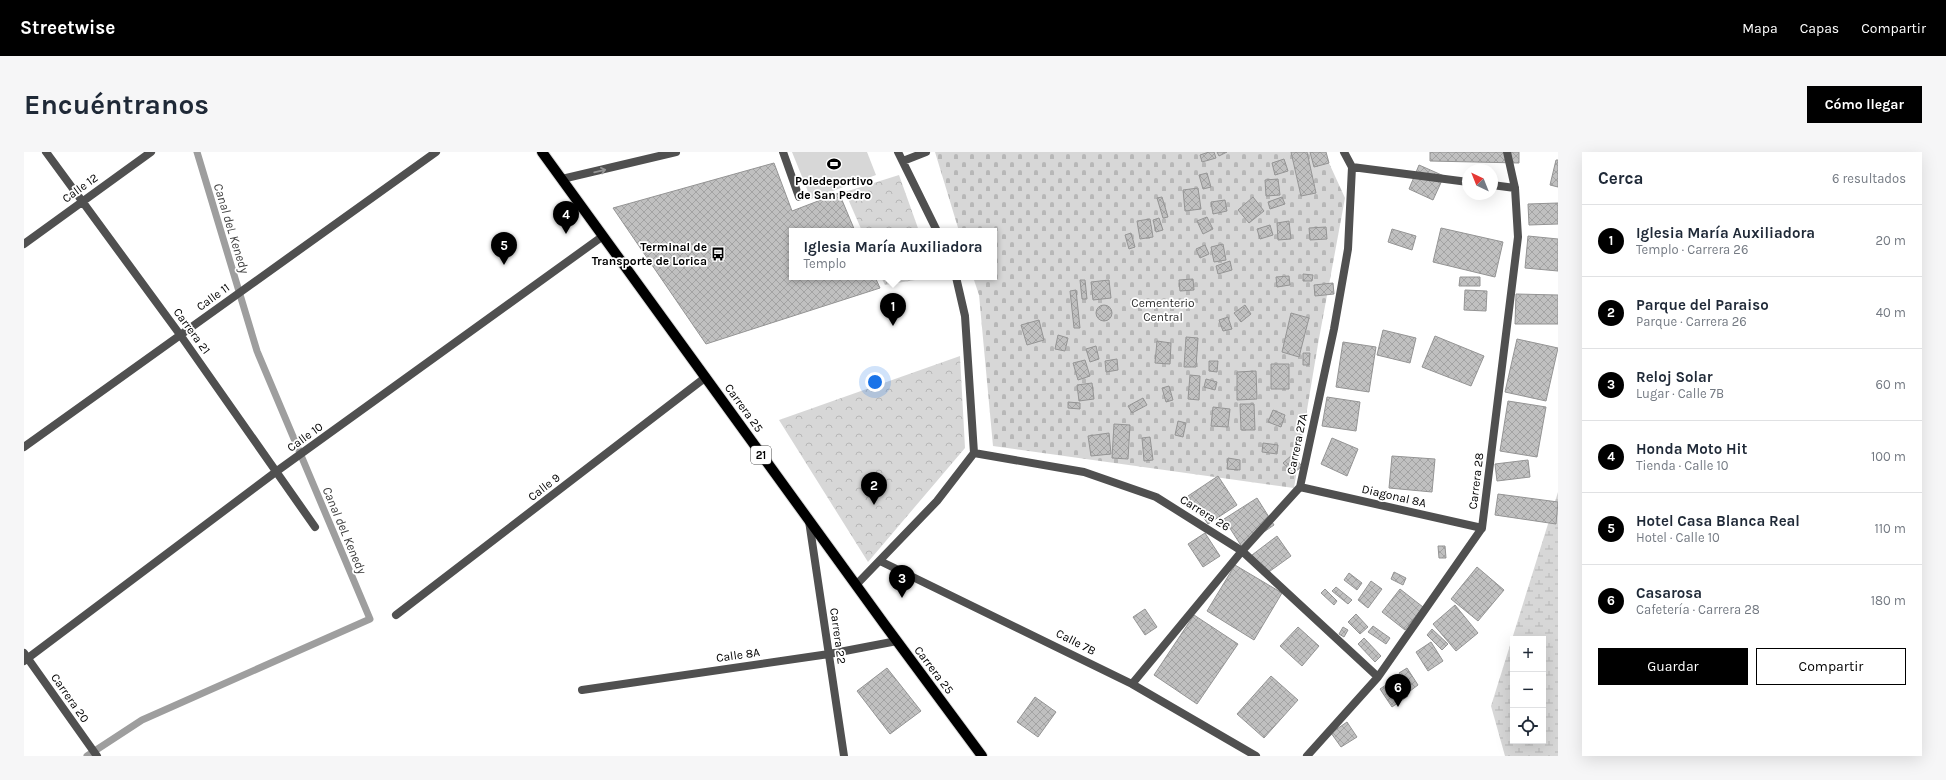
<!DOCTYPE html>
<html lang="es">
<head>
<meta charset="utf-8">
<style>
  :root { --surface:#fff; --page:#f6f6f7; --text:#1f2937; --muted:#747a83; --line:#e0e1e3; --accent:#000 }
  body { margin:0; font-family:Karla,sans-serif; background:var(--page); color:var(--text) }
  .controls { position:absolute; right:12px; bottom:12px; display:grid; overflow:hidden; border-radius:0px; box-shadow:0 4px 16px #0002 }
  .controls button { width:36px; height:36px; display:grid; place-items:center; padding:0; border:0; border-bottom:1px solid var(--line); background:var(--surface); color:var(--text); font:20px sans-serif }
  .compass { position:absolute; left:1438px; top:12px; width:36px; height:36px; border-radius:50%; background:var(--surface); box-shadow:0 4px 16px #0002; rotate:317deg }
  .you { position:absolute; left:851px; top:230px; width:14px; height:14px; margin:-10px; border:3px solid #fff; border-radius:50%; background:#1a73e8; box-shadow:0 0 0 6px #1a73e833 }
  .badge { display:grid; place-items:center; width:26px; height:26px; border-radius:50%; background:var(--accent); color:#fff; font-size:13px; font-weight:700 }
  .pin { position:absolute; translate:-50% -33px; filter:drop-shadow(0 1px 2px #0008) }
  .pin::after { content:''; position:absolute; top:21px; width:14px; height:12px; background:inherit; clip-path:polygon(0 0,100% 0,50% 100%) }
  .popup { position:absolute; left:765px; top:76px; width:208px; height:52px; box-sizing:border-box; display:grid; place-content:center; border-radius:0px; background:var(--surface); filter:drop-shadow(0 1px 3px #0005); font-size:13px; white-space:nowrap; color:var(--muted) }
  .popup b { font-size:15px; color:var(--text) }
  .popup::after { content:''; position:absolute; left:50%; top:100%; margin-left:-8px; border:8px solid transparent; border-top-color:var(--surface) }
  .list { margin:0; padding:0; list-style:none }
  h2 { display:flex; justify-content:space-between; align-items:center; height:52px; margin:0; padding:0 16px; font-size:17px }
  h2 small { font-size:13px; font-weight:400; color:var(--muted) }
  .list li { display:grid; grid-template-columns:26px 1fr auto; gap:12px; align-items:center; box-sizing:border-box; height:72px; padding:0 16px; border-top:1px solid var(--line) }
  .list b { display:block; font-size:15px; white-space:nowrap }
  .list p { margin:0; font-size:13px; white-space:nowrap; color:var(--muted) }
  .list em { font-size:13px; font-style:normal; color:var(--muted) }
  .actions { display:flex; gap:8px; padding:12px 16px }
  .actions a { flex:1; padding:9px 0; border:1px solid var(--accent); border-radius:0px; text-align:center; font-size:14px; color:var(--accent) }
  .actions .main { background:var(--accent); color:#fff }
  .icon { flex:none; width:22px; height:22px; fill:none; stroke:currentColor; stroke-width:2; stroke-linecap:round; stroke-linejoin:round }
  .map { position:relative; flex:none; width:1534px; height:604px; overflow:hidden; border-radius:0px }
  header { display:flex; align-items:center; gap:24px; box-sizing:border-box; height:56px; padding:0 20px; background:var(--accent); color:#fff }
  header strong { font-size:19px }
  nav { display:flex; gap:22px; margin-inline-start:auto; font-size:14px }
  .intro { display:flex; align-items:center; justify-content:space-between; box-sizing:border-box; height:96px; padding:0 24px }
  h1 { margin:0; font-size:28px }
  .button { padding:10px 18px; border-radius:0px; background:var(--accent); color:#fff; font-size:14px; font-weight:700 }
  main { display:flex; gap:24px; padding:0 24px }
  aside { flex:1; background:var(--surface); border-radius:0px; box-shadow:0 4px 16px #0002 }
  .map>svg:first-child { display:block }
  .green { fill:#d7d7d7 }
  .wetland { fill:url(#wetland-marsh); fill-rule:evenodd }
  .cemetery { fill:url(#cemetery-stones) }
  .park { fill:url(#park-crowns) }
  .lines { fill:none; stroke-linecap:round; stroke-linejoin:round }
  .stream { stroke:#9e9e9e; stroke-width:7 }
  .building { fill:url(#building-cross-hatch); stroke:#949494 }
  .primary-casing { stroke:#dbdbdb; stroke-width:12 }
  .street { stroke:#505050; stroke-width:8 }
  .primary { stroke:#000; stroke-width:10 }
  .oneway { stroke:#969696 }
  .labels { text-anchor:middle; stroke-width:3.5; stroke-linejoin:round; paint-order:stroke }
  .shield { fill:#fff; stroke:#4c4c4c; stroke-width:1 }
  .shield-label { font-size:11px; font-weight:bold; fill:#000 }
  .poi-label { font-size:12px; font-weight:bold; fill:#000; stroke:#fff }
  .street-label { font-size:12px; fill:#000; stroke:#fff }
  .park-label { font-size:12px; fill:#2e2e2e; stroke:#fff }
  .water-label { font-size:13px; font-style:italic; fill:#3f3f3f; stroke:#fff }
</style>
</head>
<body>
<header>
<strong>Streetwise</strong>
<nav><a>Mapa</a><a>Capas</a><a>Compartir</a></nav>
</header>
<div class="intro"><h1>Encuéntranos</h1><a class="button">Cómo llegar</a></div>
<main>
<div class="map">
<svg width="1534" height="604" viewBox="0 0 1534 604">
  <defs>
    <pattern id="wetland-marsh" width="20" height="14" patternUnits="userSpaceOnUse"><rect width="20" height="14" fill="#d7d7d7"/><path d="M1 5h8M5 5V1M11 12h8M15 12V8" fill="none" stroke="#b7b7b7"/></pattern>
    <pattern id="cemetery-stones" width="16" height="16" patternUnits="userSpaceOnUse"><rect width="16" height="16" fill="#d7d7d7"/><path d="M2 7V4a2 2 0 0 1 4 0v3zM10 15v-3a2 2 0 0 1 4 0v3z" fill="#b7b7b7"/></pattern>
    <pattern id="park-crowns" width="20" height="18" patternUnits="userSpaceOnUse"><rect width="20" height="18" fill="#d7d7d7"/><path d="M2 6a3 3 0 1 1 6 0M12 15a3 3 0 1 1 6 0" fill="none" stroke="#b7b7b7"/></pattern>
    <pattern id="building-cross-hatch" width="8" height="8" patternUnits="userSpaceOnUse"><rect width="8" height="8" fill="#c0c0c0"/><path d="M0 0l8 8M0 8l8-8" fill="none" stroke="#a3a3a3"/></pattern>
  </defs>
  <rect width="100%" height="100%" fill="#fff"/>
  <path class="green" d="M 768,0 L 843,0 L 852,23 L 787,47 Z"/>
  <path class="wetland" d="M 1534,340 L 1534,604 L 1481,604 L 1467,554 ZM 1489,487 L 1519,487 L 1519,589 L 1489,589 Z"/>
  <path class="cemetery" d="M 911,0 L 1300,0 L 1321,46 L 1294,192 L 1270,336 L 969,294 L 955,143 L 949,125 L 970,125 L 970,79 L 935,79 Z"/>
  <path class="park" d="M 875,23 L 895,79 L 838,79 L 821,40 Z
    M 857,125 L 909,125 L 861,133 Z
    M 936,204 L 941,296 L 844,410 L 755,268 Z"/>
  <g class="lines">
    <path class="stream" d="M 63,604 L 118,568 L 346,467 L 233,199 L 173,0"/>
  </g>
  <path class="building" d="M 1185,0 L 1190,0 L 1192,6 L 1178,10 L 1176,3 Z
    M 1193,0 L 1203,0 L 1195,4 Z
    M 1267,0 L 1283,0 L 1292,41 L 1277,44 Z
    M 1286,0 L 1302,0 L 1305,11 L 1290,15 Z
    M 1406,0 L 1495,0 L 1495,11 L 1406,9 Z
    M 1260,7 L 1264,19 L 1251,23 L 1248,11 Z
    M 1532,8 L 1534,8 L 1534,35 L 1526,33 Z
    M 750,11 L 768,59 L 815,41 L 831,79 L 768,79 L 768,125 L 851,125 L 856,136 L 682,192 L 589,56 Z
    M 1395,13 L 1420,24 L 1409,48 L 1385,37 Z
    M 1183,21 L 1187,35 L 1179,37 L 1175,23 Z
    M 1254,27 L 1256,43 L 1242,44 L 1241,28 Z
    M 1174,36 L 1177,57 L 1161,59 L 1159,38 Z
    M 1138,45 L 1144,65 L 1139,66 L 1133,46 Z
    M 1229,45 L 1240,59 L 1225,71 L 1214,58 Z
    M 1258,45 L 1261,52 L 1246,57 L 1244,50 Z
    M 1201,48 L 1203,59 L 1189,62 L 1187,50 Z
    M 1534,51 L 1534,72 L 1505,73 L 1504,52 Z
    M 1183,65 L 1189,77 L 1179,82 L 1173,69 Z
    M 1135,66 L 1139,78 L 1132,80 L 1129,68 Z
    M 1126,67 L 1129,85 L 1116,87 L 1113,69 Z
    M 1265,69 L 1267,87 L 1254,88 L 1253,71 Z
    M 1246,73 L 1249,83 L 1236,87 L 1233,77 Z
    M 1302,75 L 1303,87 L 1286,88 L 1285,76 Z
    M 1417,76 L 1479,90 L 1471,125 L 1409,110 Z
    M 1368,77 L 1392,84 L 1388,98 L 1364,90 Z
    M 1107,81 L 1111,95 L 1105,97 L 1101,83 Z
    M 1504,84 L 1534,87 L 1534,119 L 1501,116 Z
    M 1199,92 L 1202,108 L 1190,110 L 1187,95 Z
    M 1181,93 L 1185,102 L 1176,106 L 1172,97 Z
    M 1206,109 L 1208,118 L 1194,122 L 1192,114 Z
    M 1279,122 L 1289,123 L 1288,129 L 1279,129 Z
    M 1265,124 L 1266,133 L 1253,135 L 1252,125 Z
    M 1436,125 L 1456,125 L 1456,134 L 1435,134 Z
    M 1169,127 L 1170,138 L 1156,139 L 1155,128 Z
    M 1056,128 L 1061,128 L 1063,147 L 1058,147 Z
    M 1085,128 L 1087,146 L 1069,148 L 1067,130 Z
    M 1309,131 L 1310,142 L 1291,144 L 1290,133 Z
    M 1052,138 L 1056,176 L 1050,176 L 1046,139 Z
    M 1441,138 L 1463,139 L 1462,159 L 1440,158 Z
    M 1492,142 L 1534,143 L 1534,172 L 1491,172 Z
    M 1221,153 L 1227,162 L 1217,170 L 1210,161 Z
    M1072 161a8 8 0 1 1 16 0a8 8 0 1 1-16 0Z
    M 1267,161 L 1285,166 L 1275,205 L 1258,200 Z
    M 1204,165 L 1208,177 L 1199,179 L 1195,168 Z
    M 1015,168 L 1020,188 L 1003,193 L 997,173 Z
    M 1359,178 L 1392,186 L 1386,211 L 1353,203 Z
    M 1034,183 L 1044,186 L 1041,199 L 1031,197 Z
    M 1411,184 L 1460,204 L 1447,234 L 1398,215 Z
    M 1162,185 L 1174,186 L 1172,215 L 1160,215 Z
    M 1493,187 L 1534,196 L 1522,249 L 1481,240 Z
    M 1133,189 L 1147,191 L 1146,212 L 1131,211 Z
    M 1319,190 L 1352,195 L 1345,240 L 1312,235 Z
    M 1072,194 L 1075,207 L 1066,210 L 1062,197 Z
    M 1279,201 L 1286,201 L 1285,213 L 1279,213 Z
    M 1093,207 L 1094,218 L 1082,220 L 1081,209 Z
    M 1061,208 L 1066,224 L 1054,228 L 1049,211 Z
    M 1185,209 L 1194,209 L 1193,220 L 1185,219 Z
    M 1247,212 L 1265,212 L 1265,237 L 1247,237 Z
    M 1232,219 L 1233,247 L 1213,248 L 1213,220 Z
    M 1166,223 L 1176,224 L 1175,248 L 1164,247 Z
    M 1182,227 L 1193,230 L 1191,238 L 1180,235 Z
    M 1068,231 L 1070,247 L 1055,249 L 1053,233 Z
    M 1145,234 L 1149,248 L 1142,250 L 1138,236 Z
    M 1303,245 L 1336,250 L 1332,279 L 1298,274 Z
    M 1119,246 L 1123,253 L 1108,261 L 1104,254 Z
    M 1484,249 L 1522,255 L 1513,305 L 1476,299 Z
    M 1044,250 L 1056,251 L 1056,257 L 1044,256 Z
    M 1216,252 L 1230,252 L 1231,278 L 1217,278 Z
    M 1189,255 L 1206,257 L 1204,275 L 1187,274 Z
    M 1249,258 L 1261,263 L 1257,275 L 1244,270 Z
    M 1154,269 L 1162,271 L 1159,285 L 1151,283 Z
    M 1090,272 L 1106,273 L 1104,307 L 1088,306 Z
    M 1085,281 L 1087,302 L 1067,304 L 1064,284 Z
    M 1126,285 L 1129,308 L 1120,309 L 1118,286 Z
    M 1308,286 L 1334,297 L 1323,324 L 1297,312 Z
    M 1239,291 L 1254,293 L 1253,302 L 1238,300 Z
    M 1268,303 L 1278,314 L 1269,322 L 1259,311 Z
    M 1368,304 L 1411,307 L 1408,340 L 1365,336 Z
    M 1204,306 L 1216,308 L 1216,318 L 1203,317 Z
    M 1504,308 L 1506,325 L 1473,329 L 1471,312 Z
    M 1194,324 L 1213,353 L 1184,372 L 1164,344 Z
    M 1474,342 L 1534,350 L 1532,372 L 1471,363 Z
    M 1233,346 L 1250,373 L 1218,395 L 1200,367 Z
    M 1181,381 L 1196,404 L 1179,415 L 1164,392 Z
    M 1253,384 L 1267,404 L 1242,422 L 1228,403 Z
    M 1414,394 L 1421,394 L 1422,406 L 1415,406 Z
    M 1211,413 L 1258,441 L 1230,488 L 1183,459 Z
    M 1453,415 L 1480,438 L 1454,469 L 1427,447 Z
    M 1370,420 L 1382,426 L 1379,433 L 1367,427 Z
    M 1325,421 L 1338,431 L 1333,438 L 1320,428 Z
    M 1347,429 L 1358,437 L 1344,456 L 1334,448 Z
    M 1312,435 L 1328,448 L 1324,452 L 1308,439 Z
    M 1301,437 L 1313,449 L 1310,453 L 1297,441 Z
    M 1376,437 L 1399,455 L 1381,478 L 1358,460 Z
    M 1431,453 L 1454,481 L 1432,499 L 1409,472 Z
    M 1121,457 L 1133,475 L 1121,483 L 1109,465 Z
    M 1332,462 L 1344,475 L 1336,482 L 1324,470 Z
    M 1170,463 L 1214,492 L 1173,552 L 1130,523 Z
    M 1349,474 L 1366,486 L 1362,492 L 1344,480 Z
    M 1274,475 L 1295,494 L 1278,514 L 1256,494 Z
    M 1319,475 L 1324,478 L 1320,485 L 1315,482 Z
    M 1408,477 L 1424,492 L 1418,498 L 1403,483 Z
    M 1340,486 L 1357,504 L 1351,510 L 1334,492 Z
    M 1407,490 L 1419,509 L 1404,519 L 1392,500 Z
    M 863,516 L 897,559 L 866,582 L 833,539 Z
    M 1383,516 L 1394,533 L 1386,539 L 1375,521 Z
    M 1247,524 L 1274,548 L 1240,586 L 1213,562 Z
    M 1372,526 L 1384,544 L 1368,555 L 1356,537 Z
    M 1011,545 L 1032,560 L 1014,585 L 993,570 Z
    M 1323,570 L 1333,585 L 1317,595 L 1307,581 Z"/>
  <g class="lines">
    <g class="primary-casing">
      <path id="primary" d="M 518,0 L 861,473 L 958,604"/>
    </g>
    <path class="street" d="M 22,0 L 157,184 L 291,375
      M 759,0 L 775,45
      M 874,0 L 913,79
      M 879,9 L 902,0
      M 1328,15 L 1444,30
      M 538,27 L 652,0
      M 1468,33 L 1491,36
      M 0,92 L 127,0
      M 0,295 L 412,0
      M 950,301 L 1060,320 L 1132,345 L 1218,399 L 1354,525
      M 1276,335 L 1458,376
      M 785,369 L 820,604
      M 856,409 L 1108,532 L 1232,604
      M 832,433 L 913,349 L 950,301 L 941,164 L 932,125
      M 372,463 L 682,225
      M 0,501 L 73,604
      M 0,509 L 253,319 L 579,84
      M 1108,532 L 1218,399 L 1276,335 L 1310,177 L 1324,97 L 1328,15 L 1320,0
      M 558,538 L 805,502 L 873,489
      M 1283,604 L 1354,525 L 1458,376 L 1494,85 L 1491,36 L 1483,0"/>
    <use href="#primary" class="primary"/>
  </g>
  <defs><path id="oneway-shaft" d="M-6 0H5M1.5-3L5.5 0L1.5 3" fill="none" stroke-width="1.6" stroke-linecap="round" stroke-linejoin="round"/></defs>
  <use class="oneway" href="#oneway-shaft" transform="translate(576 19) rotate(-13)"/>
  <defs>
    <g id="stadium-bare" transform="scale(1.08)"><path d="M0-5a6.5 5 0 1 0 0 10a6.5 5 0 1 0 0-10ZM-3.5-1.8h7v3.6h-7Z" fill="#000" stroke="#fff" stroke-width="2.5" paint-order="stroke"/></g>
    <g id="bus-bare" transform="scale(1.08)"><path d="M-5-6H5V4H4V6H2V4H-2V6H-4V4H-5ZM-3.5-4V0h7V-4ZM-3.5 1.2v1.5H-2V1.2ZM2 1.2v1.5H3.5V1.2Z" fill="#000" stroke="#fff" stroke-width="2.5" paint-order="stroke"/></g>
  </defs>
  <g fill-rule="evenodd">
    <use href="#stadium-bare" x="810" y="12"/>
    <use href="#bus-bare" x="694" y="102"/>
  </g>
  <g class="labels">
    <rect class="shield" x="727" y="294" width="20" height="18" rx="3"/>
    <g class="shield-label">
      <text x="737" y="307">21</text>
    </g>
    <g class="poi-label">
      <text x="810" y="33">Poledeportivo<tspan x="810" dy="14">de San Pedro</tspan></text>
      <text x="683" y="99" text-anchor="end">Terminal de<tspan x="683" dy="14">Transporte de Lorica</tspan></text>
    </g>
    <g class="street-label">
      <text transform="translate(56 36) rotate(-36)" y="4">Calle 12</text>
      <text transform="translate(189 145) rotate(-36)" y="4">Calle 11</text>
      <text transform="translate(168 179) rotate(54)" y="4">Carrera 21</text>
      <text transform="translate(720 256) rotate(54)" y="4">Carrera 25</text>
      <text transform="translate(281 285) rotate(-36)" y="4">Calle 10</text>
      <text transform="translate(1273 292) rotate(-78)" y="4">Carrera 27A</text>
      <text transform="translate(1452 329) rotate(-83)" y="4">Carrera 28</text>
      <text transform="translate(520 335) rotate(-38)" y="4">Calle 9</text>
      <text transform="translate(1370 344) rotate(13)" y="4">Diagonal 8A</text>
      <text transform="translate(1181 361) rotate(32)" y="4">Carrera 26</text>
      <text transform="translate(814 484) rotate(82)" y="4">Carrera 22</text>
      <text transform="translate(1052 490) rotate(27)" y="4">Calle 7B</text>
      <text transform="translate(714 503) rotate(-8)" y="4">Calle 8A</text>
      <text transform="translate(910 518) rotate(53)" y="4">Carrera 25</text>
      <text transform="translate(46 546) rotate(55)" y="4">Carrera 20</text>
    </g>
    <g class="park-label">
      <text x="1139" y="155">Cementerio<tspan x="1139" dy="14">Central</tspan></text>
    </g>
    <g class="water-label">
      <text transform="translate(208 76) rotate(73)" y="5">Canal deL Kenedy</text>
      <text transform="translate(321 378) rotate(67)" y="5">Canal deL Kenedy</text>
    </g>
  </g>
</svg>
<div class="controls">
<button>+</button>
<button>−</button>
<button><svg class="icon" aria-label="locate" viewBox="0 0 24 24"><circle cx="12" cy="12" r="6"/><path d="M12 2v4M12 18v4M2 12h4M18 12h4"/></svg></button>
</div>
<svg class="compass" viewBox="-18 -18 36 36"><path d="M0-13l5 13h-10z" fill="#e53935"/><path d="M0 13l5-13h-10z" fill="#747a83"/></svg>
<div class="you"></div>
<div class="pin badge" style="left:869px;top:174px">1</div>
<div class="popup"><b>Iglesia María Auxiliadora</b>Templo</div>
<div class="pin badge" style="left:850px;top:353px">2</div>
<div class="pin badge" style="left:878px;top:446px">3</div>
<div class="pin badge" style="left:542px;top:82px">4</div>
<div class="pin badge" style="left:480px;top:113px">5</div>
<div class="pin badge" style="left:1374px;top:555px">6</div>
</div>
<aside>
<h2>Cerca<small>6 resultados</small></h2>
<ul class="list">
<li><span class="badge">1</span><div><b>Iglesia María Auxiliadora</b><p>Templo · Carrera 26</p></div><em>20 m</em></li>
<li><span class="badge">2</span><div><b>Parque del Paraiso</b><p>Parque · Carrera 26</p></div><em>40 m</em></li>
<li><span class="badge">3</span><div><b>Reloj Solar</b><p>Lugar · Calle 7B</p></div><em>60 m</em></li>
<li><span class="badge">4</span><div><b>Honda Moto Hit</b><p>Tienda · Calle 10</p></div><em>100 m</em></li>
<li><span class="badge">5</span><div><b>Hotel Casa Blanca Real</b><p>Hotel · Calle 10</p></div><em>110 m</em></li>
<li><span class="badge">6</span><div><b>Casarosa</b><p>Cafetería · Carrera 28</p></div><em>180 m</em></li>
</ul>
<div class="actions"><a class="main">Guardar</a><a>Compartir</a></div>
</aside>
</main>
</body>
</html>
